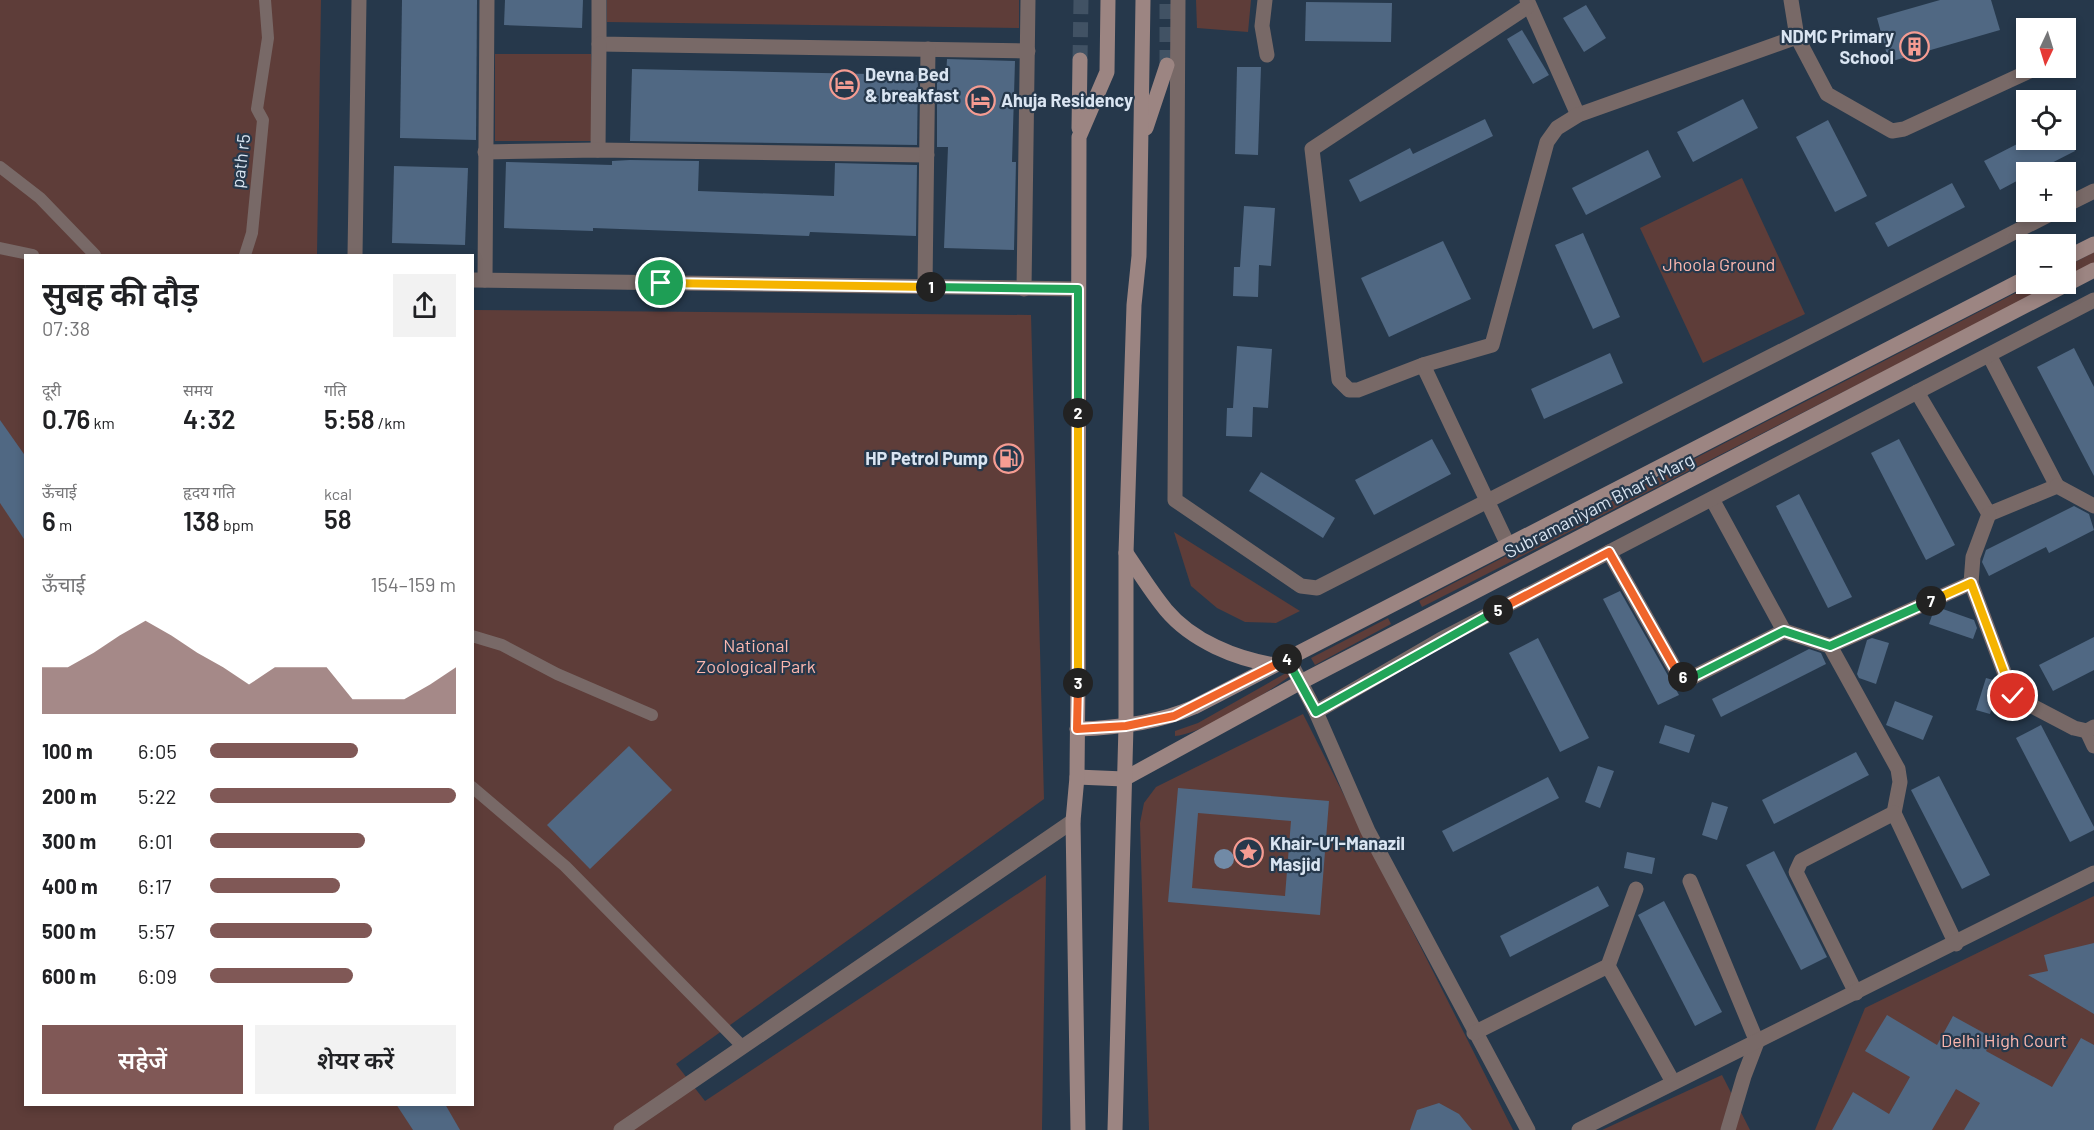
<!DOCTYPE html>
<html lang="hi">
<head>
<meta charset="utf-8">
<style>
	:root { --surface:#fff; --page:#f2f2f2; --text:#202124; --muted:#757577; --accent:#805856 }
	body { margin:0; font-family:Barlow,"Noto Sans Devanagari",sans-serif; background:var(--page); color:var(--text); height:100vh; display:flex; flex-direction:column; font-size:22px; white-space:nowrap }
	* { box-sizing:border-box; margin:0 }
	p { font-size:20px; color:var(--muted) }
	.icon { flex:none; width:33px; height:33px; fill:none; stroke:currentColor; stroke-width:2; stroke-linecap:round; stroke-linejoin:round }
	.map { position:relative; flex:1; overflow:hidden }
	.details { position:absolute; left:24px; top:254px; width:450px; height:852px; display:flex; flex-direction:column; background:var(--surface); border-radius:0px; box-shadow:0 3px 9px #0003 }
	.details>* { flex:none }
	.needle { width:39px; rotate:184deg }
	.tools { position:absolute; left:2016px; top:18px; display:grid; gap:12px }
	.tools a { display:grid; place-items:center; width:60px; height:60px; border-radius:0px; background:var(--surface); box-shadow:0 3px 9px #0003; font-size:30px }
	.pin { position:absolute; display:grid; place-items:center; width:51px; height:51px; color:#fff; margin:-26px; border:3px solid #fff; border-radius:50%; box-shadow:0 2px 6px #0007 }
	.km { position:absolute; width:30px; height:30px; margin:-15px; border-radius:50%; background:#222; color:#fff; font-size:16px; line-height:30px; text-align:center }
	.round { display:grid; place-items:center; flex:none; width:63px; height:63px; border-radius:0px; background:var(--page) }
	.headline { display:flex; align-items:center; justify-content:space-between; height:102px; padding:0 18px }
	h1 { font-size:33px; font-weight:600; line-height:45px }
	.metrics { display:grid; grid-template-columns:repeat(3,1fr); gap:9px; height:102px; padding:6px 18px }
	.metrics div { display:grid; align-content:center }
	.metrics b { font-size:26px; font-weight:600 }
	.metrics small { font-size:16px; font-weight:400 }
	.metrics p { font-size:16px }
	.chart { height:168px; padding:12px 18px }
	.chart p { display:flex; justify-content:space-between }
	.chart svg { width:100%; height:108px; margin-top:6px; fill:var(--accent); opacity:.7 }
	.primary-button { display:flex; gap:12px; margin-top:auto; padding:12px 18px }
	.primary-button a { flex:1; height:69px; border-radius:0px; background:var(--accent); color:#fff; font-size:24px; font-weight:600; line-height:69px; text-align:center }
	.primary-button a+a { background:var(--page); color:var(--text) }
	ul { padding:0 18px; list-style:none; font-size:20px }
	li { display:grid; grid-template-columns:96px 72px 1fr; align-items:center; height:45px }
	li i { height:15px; border-radius:8px; background:var(--accent) }
	.map>svg:first-child { display:block }
	.green { fill:#5e3d39 }
	.water { fill:#718aa6 }
	.building { fill:#506883; fill-rule:evenodd }
	.lines { fill:none; stroke-linecap:round; stroke-linejoin:round }
	.secondary-tunnel { stroke:#415264; stroke-width:15; stroke-dasharray:15 8; stroke-linecap:butt }
	.pedestrian { stroke:#786967; stroke-width:12 }
	.minor { stroke:#786967; stroke-width:15 }
	.secondary { stroke:#9c8582; stroke-width:15 }
	.split-1-casing { stroke:#fff; stroke-width:12 }
	.split-2-casing { stroke:#fff; stroke-width:12 }
	.split-3-casing { stroke:#fff; stroke-width:12 }
	.split-4-casing { stroke:#fff; stroke-width:12 }
	.split-5-casing { stroke:#fff; stroke-width:12 }
	.split-6-casing { stroke:#fff; stroke-width:12 }
	.split-7-casing { stroke:#fff; stroke-width:12 }
	.split-8-casing { stroke:#fff; stroke-width:12 }
	.split-1 { stroke:#f5b400; stroke-width:8 }
	.split-2 { stroke:#22a559; stroke-width:8 }
	.split-3 { stroke:#f5b400; stroke-width:8 }
	.split-4 { stroke:#f0652b; stroke-width:8 }
	.split-5 { stroke:#22a559; stroke-width:8 }
	.split-6 { stroke:#f0652b; stroke-width:8 }
	.split-7 { stroke:#22a559; stroke-width:8 }
	.split-8 { stroke:#f5b400; stroke-width:8 }
	.labels { text-anchor:middle; dominant-baseline:central; stroke-width:4.5; stroke-linejoin:round; paint-order:stroke }
	.poi-label { font-size:18px; font-weight:bold; fill:#dae5f2; stroke:#26384b; text-anchor:start }
	.street-label { font-size:18px; fill:#dae5f2; stroke:#26384b }
	.park-label { font-size:18px; fill:#fcb7ae; stroke:#26384b }
</style>
</head>
<body>
<div class="map">
<svg width="2094" height="1130" viewBox="0 0 2094 1130">
	<rect width="100%" height="100%" fill="#26384b"/>
	<g class="green">
		<path d="M0 0H321L317 255H26V1104H472L473 310 1031 315 1044 799 676 1064 705 1101 1046 875 1042 1130H0Z"/>
		<path d="M607 0H1019V28L607 22Z"/>
		<path d="M1196 0H1251L1248 32 1197 28Z"/>
		<path d="M495 54H591L592 141H495Z"/>
		<path d="M1742 178 1805 314 1703 363 1640 228Z"/>
		<path d="M2094 252V263L2066 278V267Z"/>
		<path d="M2033 284H2055L1422 607 1419 601Z"/>
		<path d="M1174 532 1300 611 1276 623 1245 622 1217 608 1191 586Z"/>
		<path d="M1388 618 1391 624 1315 665 1311 658Z"/>
		<path d="M1286 673 1290 676C1267 693 1202 734 1175 736V731L1198 723Z"/>
		<path d="M1303 714 1513 1130H1149L1140 823 1144 803 1156 787Z"/>
		<path d="M2094 896V1130H1815L1865 1008Z"/>
		<path d="M1722 1075 1750 1130H1602Z"/>
	</g>
	<circle class="water" cx="1224" cy="859" r="10"/>
	<g class="building">
		<path d="M402 0H477L476 140 400 138Z"/>
		<path d="M505 0H583L582 28 504 25Z"/>
		<path d="M1940 0H1991L2000 30 1889 62 1877 18Z"/>
		<path d="M1306 2 1392 3 1391 42 1305 41Z"/>
		<path d="M1586 5 1606 38 1584 52 1563 18Z"/>
		<path d="M1522 30 1549 75 1533 84 1507 39Z"/>
		<path d="M947 59 1015 61 1012 162H1016L1014 250 944 248 948 147H937V75L946 76Z"/>
		<path d="M1237 67H1261L1258 155 1235 154Z"/>
		<path d="M632 69 918 75 917 145 630 141Z"/>
		<path d="M1743 99 1758 128 1693 162 1677 132Z"/>
		<path d="M1485 119 1493 136 1360 202 1349 180 1410 148 1413 154Z"/>
		<path d="M1828 120 1867 196 1835 212 1796 137Z"/>
		<path d="M2025 140H2069L2075 151 2034 172H2026V176L2000 190 1984 161Z"/>
		<path d="M1648 150 1661 177 1586 215 1572 188Z"/>
		<path d="M630 160 699 161 698 191 834 196 835 163 917 165 916 236 810 232 809 236 593 228V231L504 228 506 162 612 165V161Z"/>
		<path d="M394 166 468 168 465 245 392 243Z"/>
		<path d="M1952 183 1965 207 1888 247 1875 223Z"/>
		<path d="M1244 206 1275 208 1271 266 1259 265 1258 297 1233 296 1234 267H1240Z"/>
		<path d="M1583 233 1620 317 1593 329 1555 245Z"/>
		<path d="M1443 241 1471 299 1389 337 1361 278Z"/>
		<path d="M1237 346 1272 349 1268 408 1253 407 1252 437 1226 436 1227 408H1233Z"/>
		<path d="M2074 348 2094 387V476L2037 367Z"/>
		<path d="M1610 353 1623 383 1544 419 1531 389Z"/>
		<path d="M0 420 26 457V542L0 503Z"/>
		<path d="M1432 439 1451 474 1374 515 1355 480Z"/>
		<path d="M1899 439 1955 545 1926 560 1871 453Z"/>
		<path d="M1261 472 1335 518 1323 538 1249 491Z"/>
		<path d="M1799 494 1852 597 1828 608 1776 506Z"/>
		<path d="M2074 506 2089 514 2094 530 2049 553 2046 547 1989 576 1982 562 1986 550Z"/>
		<path d="M1620 591 1679 695 1658 705 1603 599Z"/>
		<path d="M1940 608 1974 620 1977 628 1973 639 1929 624 1934 610Z"/>
		<path d="M2094 637V670L2053 691 2039 665Z"/>
		<path d="M1538 638 1589 738 1560 752 1509 653Z"/>
		<path d="M1872 638 1889 643 1876 684 1859 678 1857 674 1867 640Z"/>
		<path d="M1809 649 1821 653 1826 664 1721 717 1712 699Z"/>
		<path d="M1986 678 1997 681 1999 686 1990 714 1976 710Z"/>
		<path d="M1895 701 1933 716 1923 740 1886 725Z"/>
		<path d="M1665 725 1695 735 1689 753 1659 743Z"/>
		<path d="M2041 725 2094 827V830L2070 842 2016 738Z"/>
		<path d="M629 746 672 790 590 869 547 825Z"/>
		<path d="M1856 752 1869 775 1774 824 1762 800Z"/>
		<path d="M1598 766 1614 771 1600 808 1585 802Z"/>
		<path d="M1939 776 1990 875 1962 889 1911 790Z"/>
		<path d="M1548 777 1559 798 1453 852 1442 831Z"/>
		<path d="M1178 788 1329 801 1320 915 1168 902ZM1198 813 1291 821 1285 896 1192 888Z"/>
		<path d="M1712 802 1728 807 1717 840 1702 835Z"/>
		<path d="M1774 851 1827 957 1801 970 1746 865Z"/>
		<path d="M1627 852 1655 858 1652 874 1624 868Z"/>
		<path d="M1598 886 1609 906 1510 957 1500 936Z"/>
		<path d="M1664 901 1722 1012 1695 1026 1638 915Z"/>
		<path d="M2094 943V1014L2028 975 2048 971 2044 955Z"/>
		<path d="M1887 1015 1937 1045 1953 1016 1993 1038 1986 1051 2052 1087 2081 1038 2094 1045V1130H1964L1980 1103 1956 1089 1932 1130H1832L1853 1092 1889 1114 1910 1077 1865 1051Z"/>
		<path d="M1439 1103 1459 1114 1472 1130H1410L1417 1110Z"/>
		<path d="M396 1104H445L460 1130H413Z"/>
	</g>
	<g class="lines">
		<g class="secondary-tunnel">
			<path d="M1080 60 1081 0"/>
			<path d="M1167 65V0"/>
		</g>
		<g class="pedestrian">
			<path d="M0 167 40 198 95 255"/>
			<path d="M0 248 33 255"/>
			<path d="M245 255 252 233 263 120 257 109 268 38 265 0"/>
			<path d="M472 636 502 645 557 674 652 715"/>
			<path d="M472 787 565 866 743 1047"/>
		</g>
		<g class="minor">
			<path d="M599 0V44L1028 51"/>
			<path d="M1178 0 1175 500 1301 586 1317 588 2054 212"/>
			<path d="M1265 0 1262 26 1267 55"/>
			<path d="M1527 0 1578 115"/>
			<path d="M1791 0 1797 37"/>
			<path d="M1527 7 1312 149 1339 380 1349 390H1358L1423 365 1492 345 1547 142 1557 128 1578 115 1797 37 1827 94 1892 131 1904 129 2034 69"/>
			<path d="M598 150 599 44"/>
			<path d="M485 152 598 150 927 155"/>
			<path d="M2066 205 2094 191"/>
			<path d="M355 255 359 0"/>
			<path d="M472 280 1078 289"/>
			<path d="M485 280 487 0"/>
			<path d="M925 286 928 49"/>
			<path d="M1024 289 1028 0"/>
			<path d="M1423 365 1508 545"/>
			<path d="M1917 392 1989 514 2057 486 1989 355"/>
			<path d="M2057 486 2094 506"/>
			<path d="M1989 514 1973 557 1971 583 2013 696 2074 728 2087 731"/>
			<path d="M1609 552 1677 672 1684 677 1691 678 1784 631 1712 499"/>
			<path d="M1784 631 1830 646 1898 769 1900 782 1894 813"/>
			<path d="M1830 646 1971 583"/>
			<path d="M1288 658 1316 712 1368 831 1528 1130"/>
			<path d="M1316 712 1440 640 2094 300"/>
			<path d="M2094 727 2087 731 2094 746"/>
			<path d="M1690 881 1757 1042 1744 1076 1728 1130"/>
			<path d="M1608 966 1636 889"/>
			<path d="M1856 993 1796 872 1801 861 1894 813 1956 944"/>
			<path d="M1474 1033 1608 966 1673 1082"/>
			<path d="M621 1130 1073 821"/>
			<path d="M1579 1130 2094 873"/>
		</g>
		<g class="secondary">
			<path d="M1079 128 1080 60"/>
			<path d="M1146 128 1167 65"/>
			<path d="M2066 258 2094 244"/>
			<path d="M1126 553C1139 572 1151 592 1166 610 1192 641 1236 659 1275 665"/>
			<path d="M1077 729C1117 728 1158 723 1194 707L2026 278"/>
			<path d="M1077 777 1124 779"/>
			<path d="M1124 779 1301 682 2094 270"/>
			<path d="M1078 1130 1073 821 1077 777 1078 672 1079 137 1107 72 1108 0"/>
			<path d="M1115 1130 1126 726V553L1134 305 1139 256 1143 0"/>
		</g>
	</g>
	<g class="lines">
		<defs>
			<path id="split-1" d="M661 283 931 287"/>
			<path id="split-2" d="M931 287 1078 289V413"/>
			<path id="split-3" d="M1078 413V683"/>
			<path id="split-4" d="M1078 683 1077 729 1126 726 1174 716 1287 659"/>
			<path id="split-5" d="M1287 659 1316 712 1498 610"/>
			<path id="split-6" d="M1498 610 1609 552 1677 672 1683 677"/>
			<path id="split-7" d="M1683 677 1691 678 1784 631 1830 646 1931 601"/>
			<path id="split-8" d="M1931 601 1971 583 2013 696"/>
		</defs>
		<use href="#split-1" class="split-1-casing"/>
		<use href="#split-2" class="split-2-casing"/>
		<use href="#split-3" class="split-3-casing"/>
		<use href="#split-4" class="split-4-casing"/>
		<use href="#split-5" class="split-5-casing"/>
		<use href="#split-6" class="split-6-casing"/>
		<use href="#split-7" class="split-7-casing"/>
		<use href="#split-8" class="split-8-casing"/>
		<use href="#split-1" class="split-1"/>
		<use href="#split-2" class="split-2"/>
		<use href="#split-3" class="split-3"/>
		<use href="#split-4" class="split-4"/>
		<use href="#split-5" class="split-5"/>
		<use href="#split-6" class="split-6"/>
		<use href="#split-7" class="split-7"/>
		<use href="#split-8" class="split-8"/>
	</g>
	<defs>
		<symbol id="building-ring" viewBox="-11 -11 22 22"><circle r="9.5" fill="#26384b" stroke="#f59c92" stroke-width="1.5"/><path d="M-4-6H4V6H1V3H-1V6H-4ZM-2.5-4.3h1.7v1.8h-1.7ZM.8-4.3h1.7v1.8H.8ZM-2.5-1h1.7V.8h-1.7ZM.8-1h1.7V.8H.8Z" fill="#f59c92"/></symbol>
		<symbol id="hotel-ring" viewBox="-11 -11 22 22"><circle r="9.5" fill="#26384b" stroke="#f59c92" stroke-width="1.5"/><path d="M-6-4.5h1.5V1H6V5H4.5V3h-9V5H-6ZM-4 0a1.8 1.8 0 1 1 3.6 0ZM.5 0V-2.5h3Q6-2.5 6 0Z" fill="#f59c92"/></symbol>
		<symbol id="fuel-ring" viewBox="-11 -11 22 22"><circle r="9.5" fill="#26384b" stroke="#f59c92" stroke-width="1.5"/><path d="M-5.5-6h7V0h2V4h1.3V-2.5L3-4.5l.8-.8L6-3V5H2.5V1h-1V6h-7ZM-4.2-4.7v3.2H.2V-4.7Z" fill="#f59c92"/></symbol>
		<symbol id="sight-ring" viewBox="-11 -11 22 22"><circle r="9.5" fill="#26384b" stroke="#f59c92" stroke-width="1.5"/><path d="M0-6L1.8-2.2L6-1.7L2.9 1.2L3.7 5.4L0 3.3L-3.7 5.4L-2.9 1.2L-6-1.7L-1.8-2.2Z" fill="#f59c92"/></symbol>
	</defs>
	<g fill-rule="evenodd">
		<use href="#building-ring" x="1898" y="30" width="33" height="33"/>
		<use href="#hotel-ring" x="828" y="68" width="33" height="33"/>
		<use href="#hotel-ring" x="964" y="84" width="33" height="33"/>
		<use href="#fuel-ring" x="992" y="442" width="33" height="33"/>
		<use href="#sight-ring" x="1232" y="836" width="33" height="33"/>
	</g>
	<g class="labels">
		<g class="poi-label">
			<text x="1894" y="36" text-anchor="end">NDMC Primary<tspan x="1894" dy="21">School</tspan></text>
			<text x="865" y="74">Devna Bed<tspan x="865" dy="21">&amp; breakfast</tspan></text>
			<text x="1001" y="100">Ahuja Residency</text>
			<text x="988" y="458" text-anchor="end">HP Petrol Pump</text>
			<text x="1270" y="843">Khair-U’l-Manazil<tspan x="1270" dy="21">Masjid</tspan></text>
		</g>
		<g class="street-label">
			<text transform="translate(240 161) rotate(-83)">path r5</text>
			<text transform="translate(1599 505) rotate(-27)">Subramaniyam Bharti Marg</text>
		</g>
		<g class="park-label">
			<text x="1719" y="264">Jhoola Ground</text>
			<text x="756" y="645">National<tspan x="756" dy="21">Zoological Park</tspan></text>
			<text x="2004" y="1040">Delhi High Court</text>
		</g>
	</g>
</svg>
<div class="tools">
<a><svg class="needle" viewBox="-14 -14 28 28"><path d="M0-13l5 13h-10z" fill="#e53935"/><path d="M0 13l5-13h-10z" fill="#757577"/></svg></a>
<a><svg class="icon" aria-label="locate" viewBox="0 0 24 24"><circle cx="12" cy="12" r="6"/><path d="M12 2v4M12 18v4M2 12h4M18 12h4"/></svg></a>
<a>+</a>
<a>−</a>
</div>
<div class="pin" style="left:661px;top:283px;background:#1e9e55"><svg class="icon" aria-label="arrive" viewBox="0 0 24 24"><path d="M6 21V4h12l-3 4 3 4H6"/></svg></div>
<div class="pin" style="left:2013px;top:696px;background:#d93025"><svg class="icon" aria-label="check" viewBox="0 0 24 24"><path d="M5 12l5 5 9-10"/></svg></div>
<b class="km" style="left:931px;top:287px">1</b>
<b class="km" style="left:1078px;top:413px">2</b>
<b class="km" style="left:1078px;top:683px">3</b>
<b class="km" style="left:1287px;top:659px">4</b>
<b class="km" style="left:1498px;top:610px">5</b>
<b class="km" style="left:1683px;top:677px">6</b>
<b class="km" style="left:1931px;top:601px">7</b>
<section class="details">
<div class="headline"><div><h1>सुबह की दौड़</h1><p>07:38</p></div><a class="round"><svg class="icon" aria-label="share" viewBox="0 0 24 24"><path d="M12 15V3M7 8l5-5 5 5M5 13v7h14v-7"/></svg></a></div>
<div class="metrics">
<div><p>दूरी</p><b>0.76<small> km</small></b></div>
<div><p>समय</p><b>4:32</b></div>
<div><p>गति</p><b>5:58<small> /km</small></b></div>
</div>
<div class="metrics">
<div><p>ऊँचाई</p><b>6<small> m</small></b></div>
<div><p>हृदय गति</p><b>138<small> bpm</small></b></div>
<div><p>kcal</p><b>58</b></div>
</div>
<div class="chart"><p><span>ऊँचाई</span>154–159 m</p>
<svg viewBox="0 0 160 44" preserveAspectRatio="none"><path d="M0 44V25L10 25L20 19L30 12L40 6L50 12L60 19L70 25L80 32L90 25L100 25L110 25L120 38L130 38L140 38L150 32L160 25V44z"/></svg>
</div>
<ul>
<li><b>100 m</b>6:05<i style="width:60%"></i></li>
<li><b>200 m</b>5:22<i style="width:100%"></i></li>
<li><b>300 m</b>6:01<i style="width:63%"></i></li>
<li><b>400 m</b>6:17<i style="width:53%"></i></li>
<li><b>500 m</b>5:57<i style="width:66%"></i></li>
<li><b>600 m</b>6:09<i style="width:58%"></i></li>
</ul>
<div class="primary-button"><a>सहेजें</a><a>शेयर करें</a></div>
</section>
</div>
</body>
</html>
